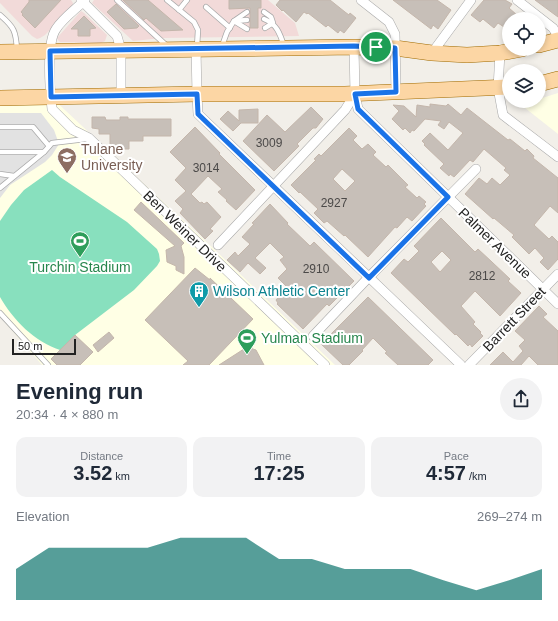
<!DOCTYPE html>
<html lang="en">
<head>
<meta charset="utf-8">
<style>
	:root { --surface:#fff; --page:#f2f2f3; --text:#1f2937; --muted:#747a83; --accent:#0f766e }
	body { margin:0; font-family:Arial,sans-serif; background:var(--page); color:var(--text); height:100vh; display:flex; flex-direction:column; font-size:15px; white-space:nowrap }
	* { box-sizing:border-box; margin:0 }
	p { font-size:13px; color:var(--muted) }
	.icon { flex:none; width:22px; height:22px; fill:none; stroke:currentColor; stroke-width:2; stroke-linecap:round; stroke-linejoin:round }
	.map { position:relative; height:365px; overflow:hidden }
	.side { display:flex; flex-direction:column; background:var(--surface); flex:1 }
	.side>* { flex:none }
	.buttons { position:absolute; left:502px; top:12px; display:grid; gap:8px }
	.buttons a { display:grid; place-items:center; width:44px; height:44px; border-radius:50%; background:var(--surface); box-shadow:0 2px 6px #0003; font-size:20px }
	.scale { position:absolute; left:12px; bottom:10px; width:64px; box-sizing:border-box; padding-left:4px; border:2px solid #222; border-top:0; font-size:11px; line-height:14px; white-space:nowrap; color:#222; -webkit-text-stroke:3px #fff; paint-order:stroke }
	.pin { position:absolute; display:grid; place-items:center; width:34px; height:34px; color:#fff; margin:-17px; border:2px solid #fff; border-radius:50%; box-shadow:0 1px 4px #0007 }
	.round { display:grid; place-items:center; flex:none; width:42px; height:42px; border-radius:21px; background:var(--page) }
	.summary { display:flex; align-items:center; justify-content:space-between; height:68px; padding:0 16px }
	h1 { font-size:22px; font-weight:800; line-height:30px }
	.stats { display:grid; grid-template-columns:repeat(3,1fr); gap:6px; height:68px; padding:4px 16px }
	.stats div { display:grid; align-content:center; border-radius:10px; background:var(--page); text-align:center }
	.stats b { font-size:20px; font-weight:800 }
	.stats small { font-size:11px; font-weight:400 }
	.stats p { font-size:11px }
	.chart { height:112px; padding:8px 16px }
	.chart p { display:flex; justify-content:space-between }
	.chart svg { width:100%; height:72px; margin-top:4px; fill:var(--accent); opacity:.7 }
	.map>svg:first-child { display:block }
	.commercial { fill:#f2dad9 }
	.education { fill:#ffffe5 }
	.pitch { fill:#88e0be }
	.parking { fill:#e2e2e2 }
	.building { fill:#c7bfb8; stroke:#c4b6ab; fill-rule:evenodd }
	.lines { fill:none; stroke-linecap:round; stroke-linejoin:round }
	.lane-casing { stroke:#a9a9a9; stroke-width:6 }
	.street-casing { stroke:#a9a9a9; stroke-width:10 }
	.primary-casing { stroke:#a06b00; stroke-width:16 }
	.lane { stroke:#fff; stroke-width:4.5 }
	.street { stroke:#fff; stroke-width:9 }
	.primary { stroke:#fcd6a4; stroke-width:15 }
	.route-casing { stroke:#fff; stroke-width:8 }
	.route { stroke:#1a73e8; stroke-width:5 }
	.labels { text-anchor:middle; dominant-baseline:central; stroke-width:4; stroke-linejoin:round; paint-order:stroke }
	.number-label { font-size:12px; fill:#4b4948 }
	.education-label { font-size:14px; fill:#785e54; stroke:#fff; text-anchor:start }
	.street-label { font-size:14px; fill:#222; stroke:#fff }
	.leisure-label { font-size:14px; fill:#27864d; stroke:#fff }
	.culture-label { font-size:14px; fill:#0d838f; stroke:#fff; text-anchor:start }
</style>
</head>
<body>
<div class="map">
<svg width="558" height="365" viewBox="0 0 558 365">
	<rect width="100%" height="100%" fill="#f2efe9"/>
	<g class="commercial">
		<path d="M0 0H71L73 3 72 7 45 35 40 38 37 39 32 36 0 3Z"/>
		<path d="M94 0H268L295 23 299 36 163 38 133 41 92 3Z"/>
		<path d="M81 11 84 13 107 35 105 41 101 43 60 42 58 40 57 38Z"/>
	</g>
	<g class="education">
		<path d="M558 93V134L520 104 531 101H539V99Z"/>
		<path d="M51 97 215 250 335 365H42L0 317V98Z"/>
	</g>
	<path class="pitch" d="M52 170 60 177 127 222 157 249 159 254 160 261 157 266 134 290 75 335 60 350C35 342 13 320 0 297V221L11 205 24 190Z"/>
	<path class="parking" d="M0 113H41L54 130 59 144 52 155 45 162 10 185 0 198Z"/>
	<g class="building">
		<path d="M29 0H61L35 28 22 15 23 14 21 12 29 2Z"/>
		<path d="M123 0H148L183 30 161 31 146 18 144 20Z"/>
		<path d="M229 0H261V8H258V28H250V8L229 9Z"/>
		<path d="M280 0H330L345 12 349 15 350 13 356 18 344 33 340 30 338 33 328 25 326 27 308 13 307 14 304 12 296 22 283 10 282 11 276 5Z"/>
		<path d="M393 0H437L451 10 438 29 433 25 431 29Z"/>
		<path d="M484 0H505L512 4 509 8 517 15 514 19H509V28L505 25 504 27 498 23 494 28 483 19 480 22 471 15Z"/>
		<path d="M535 0H558V17Z"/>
		<path d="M116 4 139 26 137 28 124 29 107 12Z"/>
		<path d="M84 16 96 28 90 29V36H78V29H71Z"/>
		<path d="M430 104 446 106 448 104 461 115 467 108 508 140 510 139 525 151 527 149 534 156 533 158 558 178V213L550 206 534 225 549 239 552 236 558 242V259L548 270 540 262 544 258 535 248 529 254 512 237 514 235 494 218 493 219 465 194 479 178 487 184 492 178 500 185 510 175 504 170 506 168 484 149 473 162 470 160 454 177 450 174 449 176 440 168 444 164 424 145 425 144 422 141 430 133 448 150 463 133 449 122 444 129 438 125 441 121 425 119 414 131 412 130 410 133 405 128 403 130 392 119 399 111 393 105 404 106 416 117 417 105 430 107Z"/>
		<path d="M311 107 323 119 316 128H313L297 144 299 146 274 171 243 141 267 115 285 132Z"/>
		<path d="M258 109V123H241L233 131 220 119 228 111 239 121V110Z"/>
		<path d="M92 117H105L106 120H120V117H128V119H171V136H143V141H129V149H114L110 146V134H99V129L92 128Z"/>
		<path d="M195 127 220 153 219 154 255 190 236 210 226 201 227 200 218 192 222 189 208 176 191 194 200 203 202 202 204 204 207 202 221 217 210 229 213 231 205 239 180 213 183 209 175 201 186 191 175 180 186 168 170 152Z"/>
		<path d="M349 128 357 136 353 140 362 149 368 144 376 152 373 155 386 167 388 165 408 185 405 187 417 198 419 196 426 202 424 204 426 206 412 221 407 217 397 228 395 227 368 257 345 235 344 236 327 221 324 223 314 213 318 209 300 192 299 193 291 185 316 160 314 159 319 154 321 156ZM342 169 355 181 345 191 333 179Z"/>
		<path d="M141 202 184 243 181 246 184 257V274L176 270V266L167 262 166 250 175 246 134 210Z"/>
		<path d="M270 204 288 223 287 224 310 246 314 242 354 281 329 306 327 304 303 329 277 304 278 303 276 300 287 287 278 278 287 269 280 260 284 257 270 243 255 258 266 268 260 274 248 263 240 272 227 260 235 252 238 256 250 244 242 237 254 224 252 223 255 220Z"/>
		<path d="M441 218 475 252 478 249 492 262 510 279 508 281 521 293 500 316 475 291 461 306 475 322 473 324 481 332 480 333 483 336 472 347 470 344 468 346 456 334 455 335 391 273 404 259 408 262 419 251 414 246ZM442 251 451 260 440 272 431 262Z"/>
		<path d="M195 268 210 280V278L253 319 209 365H183L188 361 145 320Z"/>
		<path d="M368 297 433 360 428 365H398L385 353 387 352 373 338 362 350 363 351 349 365H343L321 344Z"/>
		<path d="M539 306 547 314 543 317 558 331V365H538L529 356 521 365H490L503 352 513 362 523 351 519 346 525 340 515 331Z"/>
		<path d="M109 332 114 338 98 352 93 345Z"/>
		<path d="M75 335 93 352 80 365H57L51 359Z"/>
		<path d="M247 347 256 350 264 365H219Z"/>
	</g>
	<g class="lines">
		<defs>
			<g id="lane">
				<path d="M117 0 167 46"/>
				<path d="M167 0 194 22 198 30 197 47"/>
				<path d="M206 7 230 28"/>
				<path d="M179 10 187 0"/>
				<path d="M247 12 234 21 247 29"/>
				<path d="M264 12 271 17 273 23 265 28"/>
				<path d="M0 15C14 27 16 31 17 50"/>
				<path d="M264 19C277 24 280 34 284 46"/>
				<path d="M222 46 227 32 234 21 247 20"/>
				<path d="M0 127H33L49 146"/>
				<path d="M0 152H44L52 143 86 139"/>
				<path d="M0 174 14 176"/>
				<path d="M0 188 44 152"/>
				<path d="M0 313 48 365"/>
			</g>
			<g id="street">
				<path d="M81 0 117 36 121 50V96"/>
				<path d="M85 0C76 9 63 18 56 29 46 43 50 91 52 109L73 130 89 138 325 365"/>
				<path d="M361 0 389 22 395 34 396 92"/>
				<path d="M517 0 553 28 558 36"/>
				<path d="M354 47 355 94 358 109 558 304"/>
				<path d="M196 49 197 94 198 114 461 365"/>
				<path d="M432 53 471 0"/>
				<path d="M500 53 498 88 503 115 558 157"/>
				<path d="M218 245 345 110 355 94"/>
				<path d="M313 336 369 277 476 169"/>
				<path d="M469 365 558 274"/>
			</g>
			<g id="primary">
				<path d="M539 45 558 40"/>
				<path d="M0 52 354 47 395 48 432 53 467 55 500 53 522 49"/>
				<path d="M539 84 558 79"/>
				<path d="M0 98 197 94H345L509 87"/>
			</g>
		</defs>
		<use href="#lane" class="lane-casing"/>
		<use href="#street" class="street-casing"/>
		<use href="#primary" class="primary-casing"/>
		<use href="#lane" class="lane"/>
		<use href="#street" class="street"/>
		<use href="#primary" class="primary"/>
	</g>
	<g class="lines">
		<defs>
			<path id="route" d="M354 46 395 48 396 92 355 94 358 109 448 197 369 278 198 114 197 94 51 97 50 51Z"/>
		</defs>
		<use href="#route" class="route-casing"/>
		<use href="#route" class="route"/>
	</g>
	<defs>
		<symbol id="university-pin" viewBox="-11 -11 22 30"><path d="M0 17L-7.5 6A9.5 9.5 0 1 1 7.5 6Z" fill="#8d6e63" stroke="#fff"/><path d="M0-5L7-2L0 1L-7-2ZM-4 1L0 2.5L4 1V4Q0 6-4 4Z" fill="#fff"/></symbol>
		<symbol id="stadium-pin" viewBox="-11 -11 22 30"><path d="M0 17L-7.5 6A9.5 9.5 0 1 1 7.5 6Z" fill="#2e9e5b" stroke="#fff"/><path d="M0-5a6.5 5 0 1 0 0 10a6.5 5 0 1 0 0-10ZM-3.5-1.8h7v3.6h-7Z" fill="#fff"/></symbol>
		<symbol id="building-pin" viewBox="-11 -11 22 30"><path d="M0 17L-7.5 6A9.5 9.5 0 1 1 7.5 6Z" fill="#0f9aa8" stroke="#fff"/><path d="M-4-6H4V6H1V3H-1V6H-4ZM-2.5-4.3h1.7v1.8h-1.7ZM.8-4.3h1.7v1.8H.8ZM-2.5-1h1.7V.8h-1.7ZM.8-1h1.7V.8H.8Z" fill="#fff"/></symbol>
	</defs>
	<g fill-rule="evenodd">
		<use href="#university-pin" x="56" y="146" width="22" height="30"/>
		<use href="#stadium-pin" x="69" y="230" width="22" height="30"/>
		<use href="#building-pin" x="188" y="280" width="22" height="30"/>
		<use href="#stadium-pin" x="236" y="327" width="22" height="30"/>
	</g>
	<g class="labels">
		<g class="number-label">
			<text x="269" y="143">3009</text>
			<text x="206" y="168">3014</text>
			<text x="334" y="203">2927</text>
			<text x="316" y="269">2910</text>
			<text x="482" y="276">2812</text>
		</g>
		<g class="education-label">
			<text x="81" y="149">Tulane<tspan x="81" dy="16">University</tspan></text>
		</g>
		<g class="street-label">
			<text transform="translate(185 231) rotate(44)">Ben Weiner Drive</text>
			<text transform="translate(495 243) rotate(44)">Palmer Avenue</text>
			<text transform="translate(514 319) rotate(-46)">Barrett Street</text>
		</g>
		<g class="leisure-label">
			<text x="80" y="267">Turchin Stadium</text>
			<text x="261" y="338" text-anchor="start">Yulman Stadium</text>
		</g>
		<g class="culture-label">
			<text x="213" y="291">Wilson Athletic Center</text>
		</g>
	</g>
</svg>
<div class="buttons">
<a><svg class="icon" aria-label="locate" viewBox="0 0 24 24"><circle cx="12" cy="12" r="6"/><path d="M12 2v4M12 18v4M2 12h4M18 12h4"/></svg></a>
<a><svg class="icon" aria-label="layers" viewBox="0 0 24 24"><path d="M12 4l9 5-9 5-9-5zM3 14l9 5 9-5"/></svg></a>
</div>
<div class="scale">50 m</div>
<div class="pin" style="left:376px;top:47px;background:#1e9e55"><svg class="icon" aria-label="arrive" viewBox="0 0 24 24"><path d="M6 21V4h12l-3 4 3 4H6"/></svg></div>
</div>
<section class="side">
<div class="summary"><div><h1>Evening run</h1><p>20:34 · 4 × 880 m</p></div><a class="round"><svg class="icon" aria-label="share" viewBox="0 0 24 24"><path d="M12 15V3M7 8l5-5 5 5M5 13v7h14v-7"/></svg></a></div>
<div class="stats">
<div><p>Distance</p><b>3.52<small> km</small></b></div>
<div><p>Time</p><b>17:25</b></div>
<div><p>Pace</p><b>4:57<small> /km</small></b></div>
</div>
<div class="chart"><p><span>Elevation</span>269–274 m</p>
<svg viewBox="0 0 160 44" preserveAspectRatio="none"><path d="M0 44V25L10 12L20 12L30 12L40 12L50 6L60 6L70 6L80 19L90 19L100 25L110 25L120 25L130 32L140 38L150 32L160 25V44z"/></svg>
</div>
</section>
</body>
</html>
